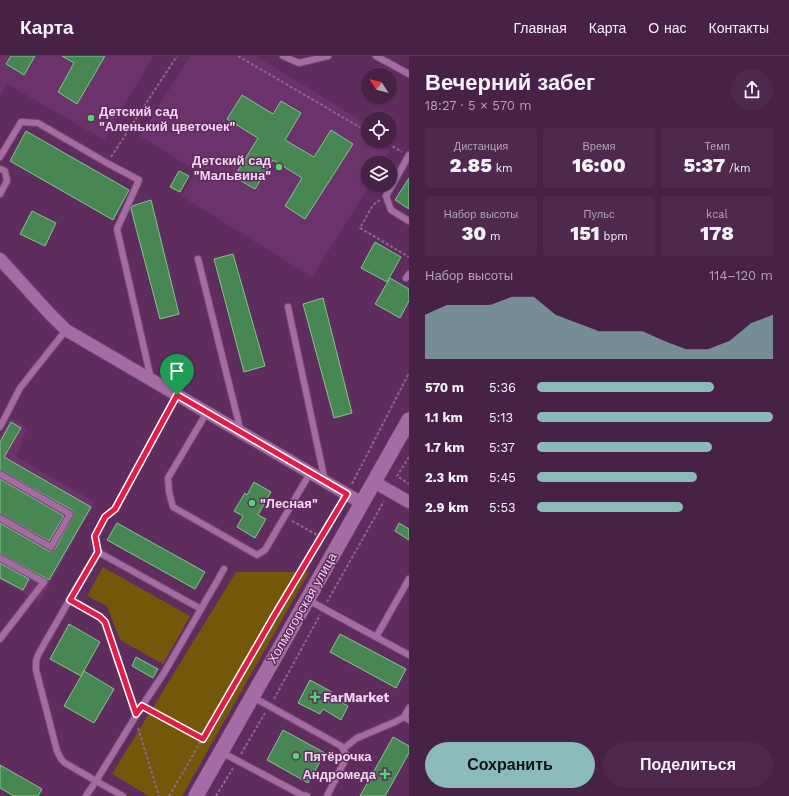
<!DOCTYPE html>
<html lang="ru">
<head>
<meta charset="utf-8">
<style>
	:root { --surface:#472146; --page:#4e294d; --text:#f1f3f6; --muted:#b0a3b3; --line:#5f3e5f; --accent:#8bbbb9 }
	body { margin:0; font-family:"Work Sans",sans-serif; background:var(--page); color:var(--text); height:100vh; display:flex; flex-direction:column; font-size:15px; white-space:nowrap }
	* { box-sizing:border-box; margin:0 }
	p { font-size:13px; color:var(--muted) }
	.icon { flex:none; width:22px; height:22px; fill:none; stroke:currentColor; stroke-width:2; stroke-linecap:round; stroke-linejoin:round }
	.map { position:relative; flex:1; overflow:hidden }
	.side { display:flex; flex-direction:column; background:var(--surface); width:380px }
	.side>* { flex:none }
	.needle { width:26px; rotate:306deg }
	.tools { position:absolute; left:361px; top:12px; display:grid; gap:8px }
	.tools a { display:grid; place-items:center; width:36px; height:36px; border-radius:50%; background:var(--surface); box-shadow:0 1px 3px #0004,0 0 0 1px var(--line); font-size:20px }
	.pin { position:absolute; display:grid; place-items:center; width:34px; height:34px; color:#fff; margin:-41px -17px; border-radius:50% 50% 50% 0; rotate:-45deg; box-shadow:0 0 4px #0007 }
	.pin .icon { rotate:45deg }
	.round { display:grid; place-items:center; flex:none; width:42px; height:42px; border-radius:21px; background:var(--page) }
	.headline { display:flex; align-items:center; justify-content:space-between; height:68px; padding:0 16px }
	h1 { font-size:22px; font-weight:800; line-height:30px }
	.figures { display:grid; grid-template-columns:repeat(3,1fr); gap:6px; height:68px; padding:4px 16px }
	.figures div { display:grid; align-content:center; border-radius:4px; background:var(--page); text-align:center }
	.figures b { font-size:20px; font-weight:800 }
	.figures small { font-size:11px; font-weight:400 }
	.figures p { font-size:11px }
	.chart { height:112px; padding:8px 16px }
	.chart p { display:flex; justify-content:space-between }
	.chart svg { width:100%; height:72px; margin-top:4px; fill:var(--accent); opacity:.7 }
	.primary-button { display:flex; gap:8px; margin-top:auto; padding:8px 16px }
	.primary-button a { flex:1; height:46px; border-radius:24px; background:var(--accent); color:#111; font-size:16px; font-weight:800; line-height:46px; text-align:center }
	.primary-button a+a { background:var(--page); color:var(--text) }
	ul { padding:0 16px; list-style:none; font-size:13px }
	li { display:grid; grid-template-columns:64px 48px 1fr; align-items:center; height:30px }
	li i { height:10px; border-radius:5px; background:var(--accent) }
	header { display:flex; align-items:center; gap:24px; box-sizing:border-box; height:56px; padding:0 20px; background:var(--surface); border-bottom:1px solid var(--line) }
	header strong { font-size:19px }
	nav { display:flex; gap:22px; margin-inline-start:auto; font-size:14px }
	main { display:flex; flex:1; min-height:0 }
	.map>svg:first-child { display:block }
	.built { fill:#6c326b }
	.green { fill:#725808 }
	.building { fill:#488753; stroke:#84c58d }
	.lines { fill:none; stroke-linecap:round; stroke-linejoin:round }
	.service-casing { stroke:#774b77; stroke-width:8 }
	.minor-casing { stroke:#774b77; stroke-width:14 }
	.tertiary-casing { stroke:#774b77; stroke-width:16 }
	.path { stroke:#916590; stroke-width:2; stroke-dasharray:3 2; stroke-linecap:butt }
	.service { stroke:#a46ca2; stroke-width:6 }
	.minor { stroke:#a46ca2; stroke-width:12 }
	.tertiary { stroke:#a46ca2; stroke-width:15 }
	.route-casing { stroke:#fff; stroke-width:8 }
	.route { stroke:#e11d48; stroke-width:5 }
	.poi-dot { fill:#56d671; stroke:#5f2c5e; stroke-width:1.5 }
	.labels { text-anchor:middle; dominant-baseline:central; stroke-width:3; stroke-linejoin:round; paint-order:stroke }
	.poi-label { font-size:13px; font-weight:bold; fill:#f3d5f2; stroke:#5f2c5e; text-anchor:start }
	.street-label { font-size:13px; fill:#f3d5f2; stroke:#5f2c5e }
</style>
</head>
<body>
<header>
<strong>Карта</strong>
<nav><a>Главная</a><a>Карта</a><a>О нас</a><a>Контакты</a></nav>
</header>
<main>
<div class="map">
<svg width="409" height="740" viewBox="0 0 409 740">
	<rect width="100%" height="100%" fill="#5f2c5e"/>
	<g class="built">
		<path d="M0 0H153L104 84 7 28 0 40Z"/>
		<path d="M190 0H256L368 69V85H379L378 87 390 95 383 107H368V129H370L312 221 181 140 196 115 140 80Z"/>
		<path d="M11 361 27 372 16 401 95 446 40 546 0 525V380Z"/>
	</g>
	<g class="green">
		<path d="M103 511 190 560 163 608 120 584 107 550 87 540Z"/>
		<path d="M236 516H309L182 740H149L112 718Z"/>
	</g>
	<g class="building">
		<path d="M11 0H35L24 19 6 8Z"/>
		<path d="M62 0H105L77 48 58 36 74 7Z"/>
		<path d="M242 39 273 58 281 45 301 57 285 84 314 101 331 74 353 88 305 163 285 150 302 122 273 104 255 133 234 121 258 82 227 63Z"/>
		<path d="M26 75 129 134 113 164 10 105Z"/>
		<path d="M179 115 189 120 180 136 170 131Z"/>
		<path d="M409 122V153L395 144Z"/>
		<path d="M151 144 179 258 160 263 131 153 132 150Z"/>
		<path d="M32 155 56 167 45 190 20 178Z"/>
		<path d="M375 186 401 201 387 226 361 212Z"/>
		<path d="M233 198 265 310 244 316 214 203Z"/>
		<path d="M390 222 409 233V245L400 262 375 248Z"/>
		<path d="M323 242 352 357 334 362 303 248Z"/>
		<path d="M11 366 21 372 4 401 91 451 49 524 0 498V467L49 495H51L55 493 74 458 72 454 0 414V386Z"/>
		<path d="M0 423 64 460 49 485 0 458Z"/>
		<path d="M254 426 271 436 258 459 266 463 255 482 237 471 243 460 234 455 245 437 247 439Z"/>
		<path d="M117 467 205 516 195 533 107 484Z"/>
		<path d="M399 467 409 473V484L395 475Z"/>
		<path d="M0 507 29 523 23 534 0 522Z"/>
		<path d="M69 568 100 586 81 620 50 603Z"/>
		<path d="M340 578 406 613 396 632 330 596Z"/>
		<path d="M136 601 158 613 153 622 132 610Z"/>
		<path d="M84 615 114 633 94 667 64 650Z"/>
		<path d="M310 624 332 636 330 639 348 650 341 664 323 653 320 658 298 647Z"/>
		<path d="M283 674 325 697 308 727 267 704Z"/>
		<path d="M393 681 409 690V697L385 740H360Z"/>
		<path d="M0 709 42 733 38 740H14L0 732Z"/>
	</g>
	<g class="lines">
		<defs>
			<g id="service">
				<path d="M283 0 299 7 328 0"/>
				<path d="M376 0 409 18"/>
				<path d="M409 99 386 140 391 154 409 165"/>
				<path d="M0 101 21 66 38 67 107 107 139 124 117 173 151 323"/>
				<path d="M0 113 5 115 7 125 0 138"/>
				<path d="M198 203 241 376"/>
				<path d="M406 222 409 218"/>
				<path d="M288 251 325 425"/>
				<path d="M207 356 168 422 169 436 173 451 257 499 265 494 310 417"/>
				<path d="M0 371 20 332 66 274"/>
				<path d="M0 418 70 458 51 491 0 462"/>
				<path d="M0 502 44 526 0 583"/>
				<path d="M70 543 39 597 36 605V614L57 695 61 703 65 707 96 725 86 740"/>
				<path d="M308 544 376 581 409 523"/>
				<path d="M201 553 224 513"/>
				<path d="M376 581 409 599"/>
				<path d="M253 641 341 690 347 700 327 740"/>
				<path d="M404 661 409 652"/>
				<path d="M343 693 357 682 395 666 404 661 409 664"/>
				<path d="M221 696 302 739 307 740"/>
				<path d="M123 740 96 725 142 650 164 617 201 553 98 496 70 543 100 561 105 566 136 658"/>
			</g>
			<g id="minor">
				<path d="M0 203 49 257 66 274 362 447"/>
				<path d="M374 426 409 446"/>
			</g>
			<path id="tertiary" d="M196 740 409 364"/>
		</defs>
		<use href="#service" class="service-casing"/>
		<use href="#minor" class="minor-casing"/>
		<use href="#tertiary" class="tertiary-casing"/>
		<g class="path">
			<path d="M238 0 368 76"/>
			<path d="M384 85 402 96"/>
			<path d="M111 101 177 0"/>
			<path d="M380 144 373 149 360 172 409 201"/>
			<path d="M409 401 397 420 409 428"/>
			<path d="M352 428 409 317"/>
			<path d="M292 465 321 481"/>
			<path d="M96 488 95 480 105 461 115 453 172 349"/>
			<path d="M327 546 384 445"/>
			<path d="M274 643 320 559"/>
			<path d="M149 654 203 683"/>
			<path d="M138 672 159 740"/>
			<path d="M241 698 265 657"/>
			<path d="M169 740 341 447"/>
			<path d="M216 740 233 712"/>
		</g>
		<use href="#service" class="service"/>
		<use href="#minor" class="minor"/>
		<use href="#tertiary" class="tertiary"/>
	</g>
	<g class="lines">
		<defs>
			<path id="route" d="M177 339 347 438 274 560 203 683 142 650 136 658 105 566 100 561 70 544 98 496 95 480 105 461 115 453Z"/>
		</defs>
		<use href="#route" class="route-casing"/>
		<use href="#route" class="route"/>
	</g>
	<g class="poi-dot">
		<circle cx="91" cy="62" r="4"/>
		<circle cx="279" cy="111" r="4"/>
		<circle cx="252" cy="447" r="4"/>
		<path d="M313 635h4v4h4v4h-4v4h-4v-4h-4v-4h4z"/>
		<circle cx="296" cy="700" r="4"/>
		<path d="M383 712h4v4h4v4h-4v4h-4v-4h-4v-4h4z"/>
	</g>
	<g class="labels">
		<g class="poi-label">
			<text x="99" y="55">Детский сад<tspan x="99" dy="15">"Аленький цветочек"</tspan></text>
			<text x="271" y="104" text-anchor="end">Детский сад<tspan x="271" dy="15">"Мальвина"</tspan></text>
			<text x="260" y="447">"Лесная"</text>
			<text x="323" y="641">FarMarket</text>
			<text x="304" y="700">Пятёрочка</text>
			<text x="376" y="718" text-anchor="end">Андромеда</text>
		</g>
		<g class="street-label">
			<text transform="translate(302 552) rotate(-60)">Холмогорская улица</text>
		</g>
	</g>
</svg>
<div class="tools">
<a><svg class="needle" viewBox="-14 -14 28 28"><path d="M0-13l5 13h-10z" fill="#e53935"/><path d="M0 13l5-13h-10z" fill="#b0a3b3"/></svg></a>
<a><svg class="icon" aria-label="locate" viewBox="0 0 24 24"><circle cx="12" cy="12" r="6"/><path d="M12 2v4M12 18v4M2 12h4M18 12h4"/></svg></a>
<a><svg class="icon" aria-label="layers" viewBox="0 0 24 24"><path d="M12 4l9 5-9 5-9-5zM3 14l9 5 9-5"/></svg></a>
</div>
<div class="pin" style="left:177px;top:339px;background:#1e9e55"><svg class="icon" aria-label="arrive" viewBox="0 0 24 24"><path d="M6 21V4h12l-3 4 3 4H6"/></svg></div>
</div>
<section class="side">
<div class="headline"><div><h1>Вечерний забег</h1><p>18:27 · 5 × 570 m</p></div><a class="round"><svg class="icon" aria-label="share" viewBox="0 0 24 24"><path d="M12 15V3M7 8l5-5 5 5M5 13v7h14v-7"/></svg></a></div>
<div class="figures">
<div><p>Дистанция</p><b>2.85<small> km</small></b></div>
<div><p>Время</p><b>16:00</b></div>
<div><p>Темп</p><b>5:37<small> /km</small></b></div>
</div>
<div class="figures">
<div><p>Набор высоты</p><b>30<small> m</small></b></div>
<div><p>Пульс</p><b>151<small> bpm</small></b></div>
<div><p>kcal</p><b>178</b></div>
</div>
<div class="chart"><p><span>Набор высоты</span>114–120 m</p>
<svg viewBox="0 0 160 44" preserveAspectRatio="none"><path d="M0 44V17L10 11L20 11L30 11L40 6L50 6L60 17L70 22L80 27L90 27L100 27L110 33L120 38L130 38L140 33L150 22L160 17V44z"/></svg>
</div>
<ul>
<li><b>570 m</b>5:36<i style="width:75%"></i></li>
<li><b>1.1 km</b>5:13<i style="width:100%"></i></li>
<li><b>1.7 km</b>5:37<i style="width:74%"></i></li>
<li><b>2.3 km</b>5:45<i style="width:68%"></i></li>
<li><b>2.9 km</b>5:53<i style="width:62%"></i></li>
</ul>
<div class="primary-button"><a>Сохранить</a><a>Поделиться</a></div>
</section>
</main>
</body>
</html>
